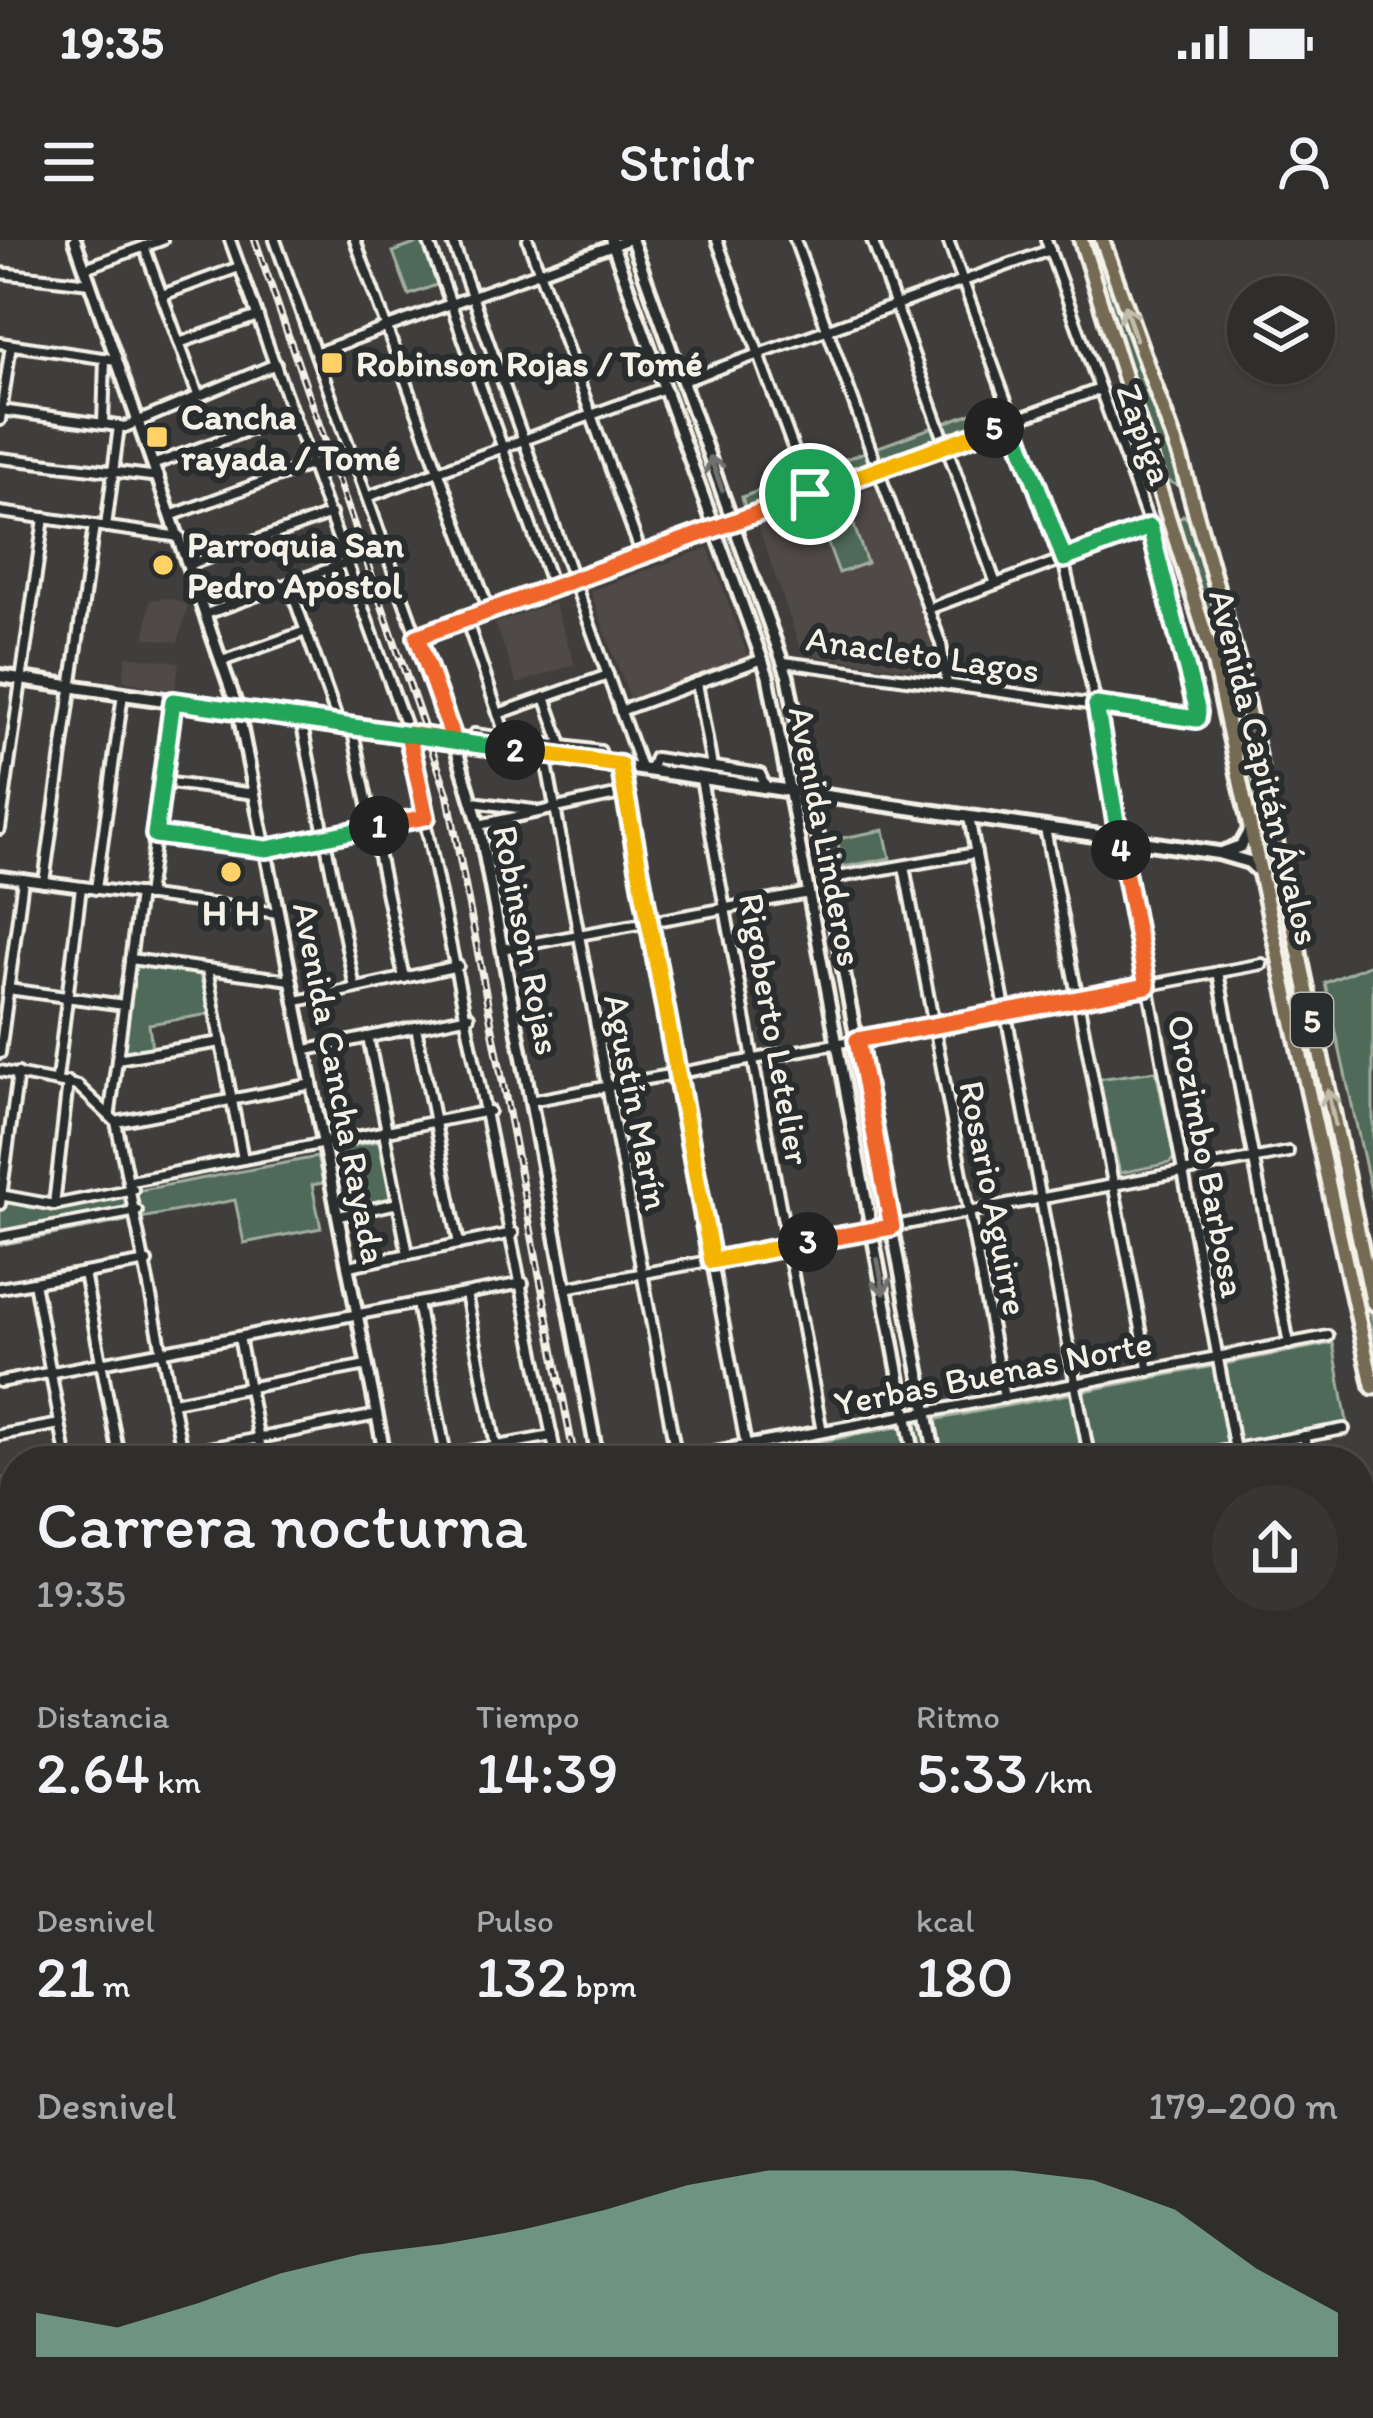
<!DOCTYPE html>
<html lang="es">
<head>
<meta charset="utf-8">
<style>
	:root { --surface:#302e2d; --page:#383635; --text:#f1f3f6; --muted:#a8a8aa; --line:#4b4a49; --accent:#8abfa5 }
	body { margin:0; font-family:Itim,sans-serif; background:var(--page); color:var(--text); height:100vh; display:flex; flex-direction:column; font-size:45px; white-space:nowrap }
	* { box-sizing:border-box; margin:0 }
	p { font-size:39px; color:var(--muted) }
	.icon { flex:none; width:66px; height:66px; fill:none; stroke:currentColor; stroke-width:2; stroke-linecap:round; stroke-linejoin:round }
	.map { position:relative; flex:1; overflow:hidden }
	.details { position:absolute; left:0px; top:1206px; width:1374px; height:972px; display:flex; flex-direction:column; background:var(--surface); border-radius:48px 48px 0 0; box-shadow:0 3px 9px #0004,0 0 0 3px var(--line) }
	.details>* { flex:none }
	.tools { position:absolute; left:1227px; top:36px; display:grid; gap:24px }
	.tools a { display:grid; place-items:center; width:108px; height:108px; border-radius:50%; background:var(--surface); box-shadow:0 3px 9px #0004,0 0 0 3px var(--line); font-size:60px }
	.pin { position:absolute; display:grid; place-items:center; width:102px; height:102px; color:#fff; margin:-51px; border:6px solid #fff; border-radius:50%; box-shadow:0 3px 12px #0007 }
	.km { position:absolute; width:60px; height:60px; margin:-30px; border-radius:50%; background:#222; color:#fff; font-size:33px; line-height:60px; text-align:center }
	.round { display:grid; place-items:center; flex:none; width:126px; height:126px; border-radius:63px; background:var(--page) }
	.headline { display:flex; align-items:center; justify-content:space-between; height:204px; padding:0 36px }
	h1 { font-size:66px; font-weight:600; line-height:90px }
	.stats { display:grid; grid-template-columns:repeat(3,1fr); gap:18px; height:204px; padding:12px 36px }
	.stats div { display:grid; align-content:center }
	.stats b { font-size:60px; font-weight:600 }
	.stats small { font-size:33px; font-weight:400 }
	.stats p { font-size:33px }
	.chart { height:336px; padding:24px 36px }
	.chart p { display:flex; justify-content:space-between }
	.chart svg { width:100%; height:216px; margin-top:12px; fill:var(--accent); opacity:.7 }
	.status { display:flex; justify-content:space-between; align-items:center; height:84px; padding:0 60px; background:var(--surface); direction:ltr }
	.status svg { height:33px; fill:currentColor }
	header { display:flex; justify-content:space-between; align-items:center; height:156px; padding:0 36px; background:var(--surface); font-size:54px; font-weight:600 }
	.map>svg:first-child { display:block }
	.built { fill:#504946 }
	.green { fill:#4f6a59; stroke:#a2aea0; stroke-width:3 }
	.lines { fill:none; stroke-linecap:round; stroke-linejoin:round }
	.minor-casing { stroke:#f4f1e8; stroke-width:16 }
	.tertiary-casing { stroke:#f4f1e8; stroke-width:18 }
	.secondary-casing { stroke:#f4f1e8; stroke-width:20 }
	.trunk-casing { stroke:#f4f1e8; stroke-width:21 }
	.minor { stroke:#2a2d2e; stroke-width:8 }
	.tertiary { stroke:#2a2d2e; stroke-width:9 }
	.secondary { stroke:#2a2d2e; stroke-width:10 }
	.trunk { stroke:#746b52; stroke-width:12 }
	.rail-casing { stroke:#f4f1e8; stroke-width:8 }
	.rail { stroke:#2a2d2e; stroke-width:3; stroke-dasharray:9; stroke-linecap:butt }
	.oneway { stroke:#c1bbac }
	.oneway2 { stroke:#71726f }
	.split-1-casing { stroke:#fff; stroke-width:24 }
	.split-2-casing { stroke:#fff; stroke-width:24 }
	.split-3-casing { stroke:#fff; stroke-width:24 }
	.split-4-casing { stroke:#fff; stroke-width:24 }
	.split-5-casing { stroke:#fff; stroke-width:24 }
	.split-6-casing { stroke:#fff; stroke-width:24 }
	.split-1 { stroke:#f0652b; stroke-width:15 }
	.split-2 { stroke:#22a559; stroke-width:15 }
	.split-3 { stroke:#f5b400; stroke-width:15 }
	.split-4 { stroke:#f0652b; stroke-width:15 }
	.split-5 { stroke:#22a559; stroke-width:15 }
	.split-6 { stroke:#f5b400; stroke-width:15 }
	.poi-dot { fill:#ffd166; stroke:#2a2d2e; stroke-width:4.5 }
	.labels { text-anchor:middle; dominant-baseline:central; stroke-width:12; stroke-linejoin:round; paint-order:stroke }
	.shield { fill:#2a2d2e; stroke:#b7b6b0; stroke-width:3 }
	.shield-label { font-size:33px; font-weight:bold; fill:#f4f1e8 }
	.poi-label { font-size:36px; font-weight:bold; fill:#f4f1e8; stroke:#2a2d2e; text-anchor:start }
	.street-label { font-size:36px; fill:#f4f1e8; stroke:#2a2d2e }
</style>
</head>
<body>
<div class="status"><b>19:35</b><svg viewBox="0 0 49 12"><path d="M0 12V9h3v3zM5 12V6h3v6zM10 12V3h3v9zM15 12V0h3v12zM26 1h20v11H26zM47 4h2v5h-2z"/></svg></div>
<header><svg class="icon" aria-label="menu" viewBox="0 0 24 24"><path d="M4 6h16M4 12h16M4 18h16"/></svg>Stridr<svg class="icon" aria-label="person" viewBox="0 0 24 24"><circle cx="12" cy="8" r="4"/><path d="M4 21q1-7 8-7t8 7"/></svg></header>
<div class="map">
<svg width="1373" height="2178" viewBox="0 0 1373 2178">
	<rect width="100%" height="100%" fill="#403e3c"/>
	<filter id="ink" filterUnits="userSpaceOnUse"><feTurbulence type="fractalNoise" baseFrequency=".00833" numOctaves="2"/><feDisplacementMap in="SourceGraphic" scale="24" xChannelSelector="R" yChannelSelector="G"/><feConvolveMatrix kernelMatrix="1 2 1 2 8 2 1 2 1" color-interpolation-filters="sRGB"/></filter>
	<g filter="url(#ink)">
		<g class="built">
			<path d="M880 246 931 393 937 433 802 414 758 285Z"/>
			<path d="M708 308 750 422 632 465 590 351Z"/>
			<path d="M169 358 188 365 178 402 145 398 150 360Z"/>
			<path d="M554 363 575 424 517 444 495 383Z"/>
			<path d="M126 416 179 422 175 451 123 441Z"/>
		</g>
		<g class="green">
			<path d="M1083 0H1095L1172 210 1178 246 1168 241Z"/>
			<path d="M423 1 439 44 409 55 393 12Z"/>
			<path d="M999 163 1005 178 747 273 742 257Z"/>
			<path d="M1183 275 1189 280 1248 487 1373 1082V1128L1230 465 1176 283Z"/>
			<path d="M853 283 867 323 839 333 824 293Z"/>
			<path d="M884 590 890 618 843 627 837 599Z"/>
			<path d="M134 723 199 731 210 774 149 784 152 809 123 814Z"/>
			<path d="M1373 723V960L1325 743Z"/>
			<path d="M1156 831 1174 917 1170 923 1120 933 1098 839Z"/>
			<path d="M382 900 393 959 348 968 337 909Z"/>
			<path d="M317 917 323 943 312 945 321 988 244 1003 235 960 0 1005V957L56 966Z"/>
			<path d="M1333 1103 1347 1182 1132 1221H722Z"/>
		</g>
		<g class="lines">
			<defs>
				<g id="minor">
					<path d="M230 0 405 484 557 1221"/>
					<path d="M275 0 454 501"/>
					<path d="M355 0 489 371"/>
					<path d="M428 0 553 348"/>
					<path d="M452 0 641 528"/>
					<path d="M528 0 642 316"/>
					<path d="M717 0 810 254"/>
					<path d="M795 0 941 404 947 444"/>
					<path d="M872 0 996 344"/>
					<path d="M948 0 1063 319 1096 465 1237 1221"/>
					<path d="M144 6 198 155"/>
					<path d="M85 28 162 0"/>
					<path d="M0 33 90 43"/>
					<path d="M162 55 239 27"/>
					<path d="M0 103 116 120"/>
					<path d="M179 103 258 76"/>
					<path d="M316 113 627 0"/>
					<path d="M683 141 1050 10"/>
					<path d="M1 170 125 187 276 124"/>
					<path d="M0 180 11 105"/>
					<path d="M103 184 105 118"/>
					<path d="M0 218 159 237"/>
					<path d="M155 224 294 174"/>
					<path d="M367 257 665 148"/>
					<path d="M0 272 180 297"/>
					<path d="M173 275 312 224"/>
					<path d="M106 287 119 186"/>
					<path d="M191 324 331 274"/>
					<path d="M289 344 339 484"/>
					<path d="M928 369 1150 287"/>
					<path d="M209 373 348 322"/>
					<path d="M466 379 506 497"/>
					<path d="M417 397 1100 149"/>
					<path d="M225 420 306 391"/>
					<path d="M784 422 1197 479 1150 287 1046 0"/>
					<path d="M697 443 712 527"/>
					<path d="M545 457 562 505"/>
					<path d="M620 471 763 419"/>
					<path d="M498 474 608 435"/>
					<path d="M301 480 355 748"/>
					<path d="M352 487 404 738"/>
					<path d="M471 503 474 494 600 511 604 523"/>
					<path d="M545 514 677 1219"/>
					<path d="M620 527 749 1221"/>
					<path d="M650 530 655 518 760 534 766 547"/>
					<path d="M701 539 822 1192"/>
					<path d="M163 542 255 554"/>
					<path d="M473 562 533 570"/>
					<path d="M969 577 1090 1221"/>
					<path d="M479 585 625 553"/>
					<path d="M1045 588 1149 1131"/>
					<path d="M0 589 44 278"/>
					<path d="M155 595 267 609 426 577"/>
					<path d="M904 626 1004 1158"/>
					<path d="M0 636 278 673"/>
					<path d="M827 639 976 613"/>
					<path d="M44 642 94 285"/>
					<path d="M96 649 123 454"/>
					<path d="M147 656 173 461"/>
					<path d="M502 709 809 653"/>
					<path d="M130 719 291 740"/>
					<path d="M207 729 243 919"/>
					<path d="M1218 732 1289 1104"/>
					<path d="M8 749 124 765"/>
					<path d="M297 761 458 726"/>
					<path d="M416 787 459 1004"/>
					<path d="M368 797 387 891"/>
					<path d="M307 810 469 776"/>
					<path d="M0 813 23 639"/>
					<path d="M117 819 221 802"/>
					<path d="M0 831 78 846 116 882 184 1221"/>
					<path d="M57 839 81 647"/>
					<path d="M530 861 1262 724"/>
					<path d="M110 872 139 654"/>
					<path d="M116 882 312 844"/>
					<path d="M384 892 408 1014"/>
					<path d="M131 941 489 871"/>
					<path d="M0 955 54 965 133 949"/>
					<path d="M0 964 18 833"/>
					<path d="M54 965 68 842"/>
					<path d="M339 976 398 963"/>
					<path d="M0 997 137 971"/>
					<path d="M349 1026 513 993"/>
					<path d="M84 1033 120 1221"/>
					<path d="M34 1042 67 1221"/>
					<path d="M0 1048 147 1022"/>
					<path d="M565 1048 1288 912"/>
					<path d="M466 1054 499 1221"/>
					<path d="M417 1063 447 1221"/>
					<path d="M239 1097 263 1221"/>
					<path d="M0 1142 523 1043"/>
					<path d="M173 1162 367 1125"/>
					<path d="M927 1172 1328 1096"/>
					<path d="M0 1195 60 1184"/>
					<path d="M1304 1196 1309 1221"/>
					<path d="M183 1213 377 1175"/>
					<path d="M415 1221 552 1196"/>
					<path d="M1170 1221 1344 1189"/>
					<path d="M0 1246 15 1243"/>
					<path d="M0 1297 15 1295"/>
					<path d="M1359 1337 1373 1335"/>
					<path d="M0 1351 15 1348"/>
					<path d="M0 1386 15 1465"/>
					<path d="M1359 1475 1373 1546"/>
					<path d="M1359 1505 1373 1502"/>
					<path d="M0 1617 15 1636"/>
					<path d="M0 1659 15 1646"/>
					<path d="M1369 1686 1373 1745"/>
					<path d="M0 1727 15 1714"/>
					<path d="M0 1793 15 1781"/>
					<path d="M0 1868 15 1886"/>
					<path d="M1359 1893 1373 1892"/>
					<path d="M0 2007 15 1995"/>
					<path d="M0 2043 15 2062"/>
					<path d="M1359 2084 1373 2083"/>
					<path d="M0 2140 15 2159"/>
					<path d="M18 2163 30 2178"/>
					<path d="M97 2163 109 2178"/>
					<path d="M215 2163 228 2178"/>
					<path d="M308 2163 321 2178"/>
					<path d="M373 2163 385 2178"/>
					<path d="M530 2163 542 2178"/>
					<path d="M598 2163 609 2178"/>
					<path d="M730 2163 732 2178"/>
					<path d="M854 2163 855 2178"/>
					<path d="M961 2163 962 2178"/>
					<path d="M1134 2163 1135 2178"/>
					<path d="M1197 2163 1198 2178"/>
					<path d="M1268 2163 1269 2178"/>
					<path d="M1339 2163 1340 2178"/>
					<path d="M182 2178 200 2163"/>
					<path d="M262 2178 280 2163"/>
					<path d="M342 2178 359 2163"/>
					<path d="M434 2178 452 2163"/>
					<path d="M451 2178 469 2163"/>
					<path d="M563 2178 582 2163"/>
					<path d="M661 2178 679 2163"/>
				</g>
				<g id="tertiary">
					<path d="M75 0 238 470 386 1221"/>
					<path d="M611 0 768 436 915 1221"/>
					<path d="M632 0 788 437 936 1221"/>
					<path d="M454 501 479 585 598 1221"/>
					<path d="M667 1221 927 1172"/>
					<path d="M0 1440 15 1437"/>
					<path d="M777 2163 780 2178"/>
					<path d="M1047 2163 1048 2178"/>
					<path d="M1066 2163 1067 2178"/>
					<path d="M69 2178 88 2163"/>
				</g>
				<g id="secondary">
					<path d="M0 436 1218 613 1249 622 1262 634"/>
					<path d="M1222 613 1241 606 1251 588"/>
				</g>
				<g id="trunk">
					<path d="M1081 0 1214 422 1373 1147"/>
					<path d="M1102 0 1180 217 1237 420 1373 1063"/>
				</g>
			</defs>
			<use href="#minor" class="minor-casing"/>
			<use href="#tertiary" class="tertiary-casing"/>
			<use href="#secondary" class="secondary-casing"/>
			<use href="#trunk" class="trunk-casing"/>
			<use href="#minor" class="minor"/>
			<use href="#tertiary" class="tertiary"/>
			<use href="#secondary" class="secondary"/>
			<use href="#trunk" class="trunk"/>
			<defs>
				<g id="rail">
					<path d="M255 0 448 556 575 1221"/>
					<path d="M756 2163 758 2178"/>
				</g>
			</defs>
			<use href="#rail" class="rail-casing"/>
			<use href="#rail" class="rail"/>
		</g>
		<defs><path id="oneway-shaft" d="M-6 0H5M1.5-3L5.5 0L1.5 3" fill="none" stroke-width="1.6" stroke-linecap="round" stroke-linejoin="round" transform="scale(3)"/></defs>
		<g class="oneway">
			<use href="#oneway-shaft" transform="translate(1130 82) rotate(-109)"/>
			<use href="#oneway-shaft" transform="translate(1331 867) rotate(-102)"/>
		</g>
		<g class="oneway2">
			<use href="#oneway-shaft" transform="translate(716 233) rotate(-110)"/>
			<use href="#oneway-shaft" transform="translate(881 1037) rotate(79)"/>
		</g>
	</g>
	<g class="lines" filter="url(#ink)">
		<defs>
			<path id="split-1" d="M379 586 426 577 408 494 454 501 417 397 810 254"/>
			<path id="split-2" d="M379 586 267 609 155 595 173 461 515 510"/>
			<path id="split-3" d="M515 510 620 525 712 1021 808 1002"/>
			<path id="split-4" d="M808 1002 892 987 857 800 1147 746 1121 610"/>
			<path id="split-5" d="M994 188 1013 181 1064 319 1150 287 1198 472 1197 479 1096 465 1121 610"/>
			<path id="split-6" d="M810 254 994 188"/>
		</defs>
		<use href="#split-1" class="split-1-casing"/>
		<use href="#split-2" class="split-2-casing"/>
		<use href="#split-3" class="split-3-casing"/>
		<use href="#split-4" class="split-4-casing"/>
		<use href="#split-5" class="split-5-casing"/>
		<use href="#split-6" class="split-6-casing"/>
		<use href="#split-1" class="split-1"/>
		<use href="#split-2" class="split-2"/>
		<use href="#split-3" class="split-3"/>
		<use href="#split-4" class="split-4"/>
		<use href="#split-5" class="split-5"/>
		<use href="#split-6" class="split-6"/>
	</g>
	<g class="poi-dot">
		<rect x="320" y="111" width="24" height="24" rx="6"/>
		<rect x="145" y="185" width="24" height="24" rx="6"/>
		<circle cx="163" cy="325" r="12"/>
		<circle cx="231" cy="632" r="12"/>
	</g>
	<g class="labels">
		<rect class="shield" x="1291" y="753" width="42" height="54" rx="9"/>
		<g class="shield-label">
			<text x="1312" y="780">5</text>
		</g>
		<g class="poi-label">
			<text x="356" y="123">Robinson Rojas / Tomé</text>
			<text x="181" y="176">Cancha<tspan x="181" dy="41">rayada / Tomé</tspan></text>
			<text x="187" y="304">Parroquia San<tspan x="187" dy="41">Pedro Apóstol</tspan></text>
			<text x="231" y="672" text-anchor="middle">H H</text>
		</g>
		<g class="street-label">
			<text transform="translate(1145 194) rotate(70)">Zapiga</text>
			<text transform="translate(923 414) rotate(8)">Anacleto Lagos</text>
			<text transform="translate(1265 527) rotate(76)">Avenida Capitán Ávalos</text>
			<text transform="translate(826 596) rotate(79)">Avenida Linderos</text>
			<text transform="translate(527 700) rotate(79)">Robinson Rojas</text>
			<text transform="translate(775 789) rotate(80)">Rigoberto Letelier</text>
			<text transform="translate(340 843) rotate(79)">Avenida Cancha Rayada</text>
			<text transform="translate(637 862) rotate(79)">Agustín Marín</text>
			<text transform="translate(1207 916) rotate(79)">Orozimbo Barbosa</text>
			<text transform="translate(994 958) rotate(79)">Rosario Aguirre</text>
			<text transform="translate(993 1133) rotate(-11)">Yerbas Buenas Norte</text>
		</g>
	</g>
</svg>
<div class="tools">
<a><svg class="icon" aria-label="layers" viewBox="0 0 24 24"><path d="M12 4l9 5-9 5-9-5zM3 14l9 5 9-5"/></svg></a>
</div>
<div class="pin" style="left:810px;top:254px;background:#1e9e55"><svg class="icon" aria-label="arrive" viewBox="0 0 24 24"><path d="M6 21V4h12l-3 4 3 4H6"/></svg></div>
<b class="km" style="left:379px;top:586px">1</b>
<b class="km" style="left:515px;top:510px">2</b>
<b class="km" style="left:808px;top:1002px">3</b>
<b class="km" style="left:1121px;top:610px">4</b>
<b class="km" style="left:994px;top:188px">5</b>
<section class="details">
<div class="headline"><div><h1>Carrera nocturna</h1><p>19:35</p></div><a class="round"><svg class="icon" aria-label="share" viewBox="0 0 24 24"><path d="M12 15V3M7 8l5-5 5 5M5 13v7h14v-7"/></svg></a></div>
<div class="stats">
<div><p>Distancia</p><b>2.64<small> km</small></b></div>
<div><p>Tiempo</p><b>14:39</b></div>
<div><p>Ritmo</p><b>5:33<small> /km</small></b></div>
</div>
<div class="stats">
<div><p>Desnivel</p><b>21<small> m</small></b></div>
<div><p>Pulso</p><b>132<small> bpm</small></b></div>
<div><p>kcal</p><b>180</b></div>
</div>
<div class="chart"><p><span>Desnivel</span>179–200 m</p>
<svg viewBox="0 0 160 44" preserveAspectRatio="none"><path d="M0 44V35L10 38L20 33L30 27L40 23L50 21L60 18L70 14L80 9L90 6L100 6L110 6L120 6L130 8L140 14L150 26L160 35V44z"/></svg>
</div>
</section>
</div>
</body>
</html>
